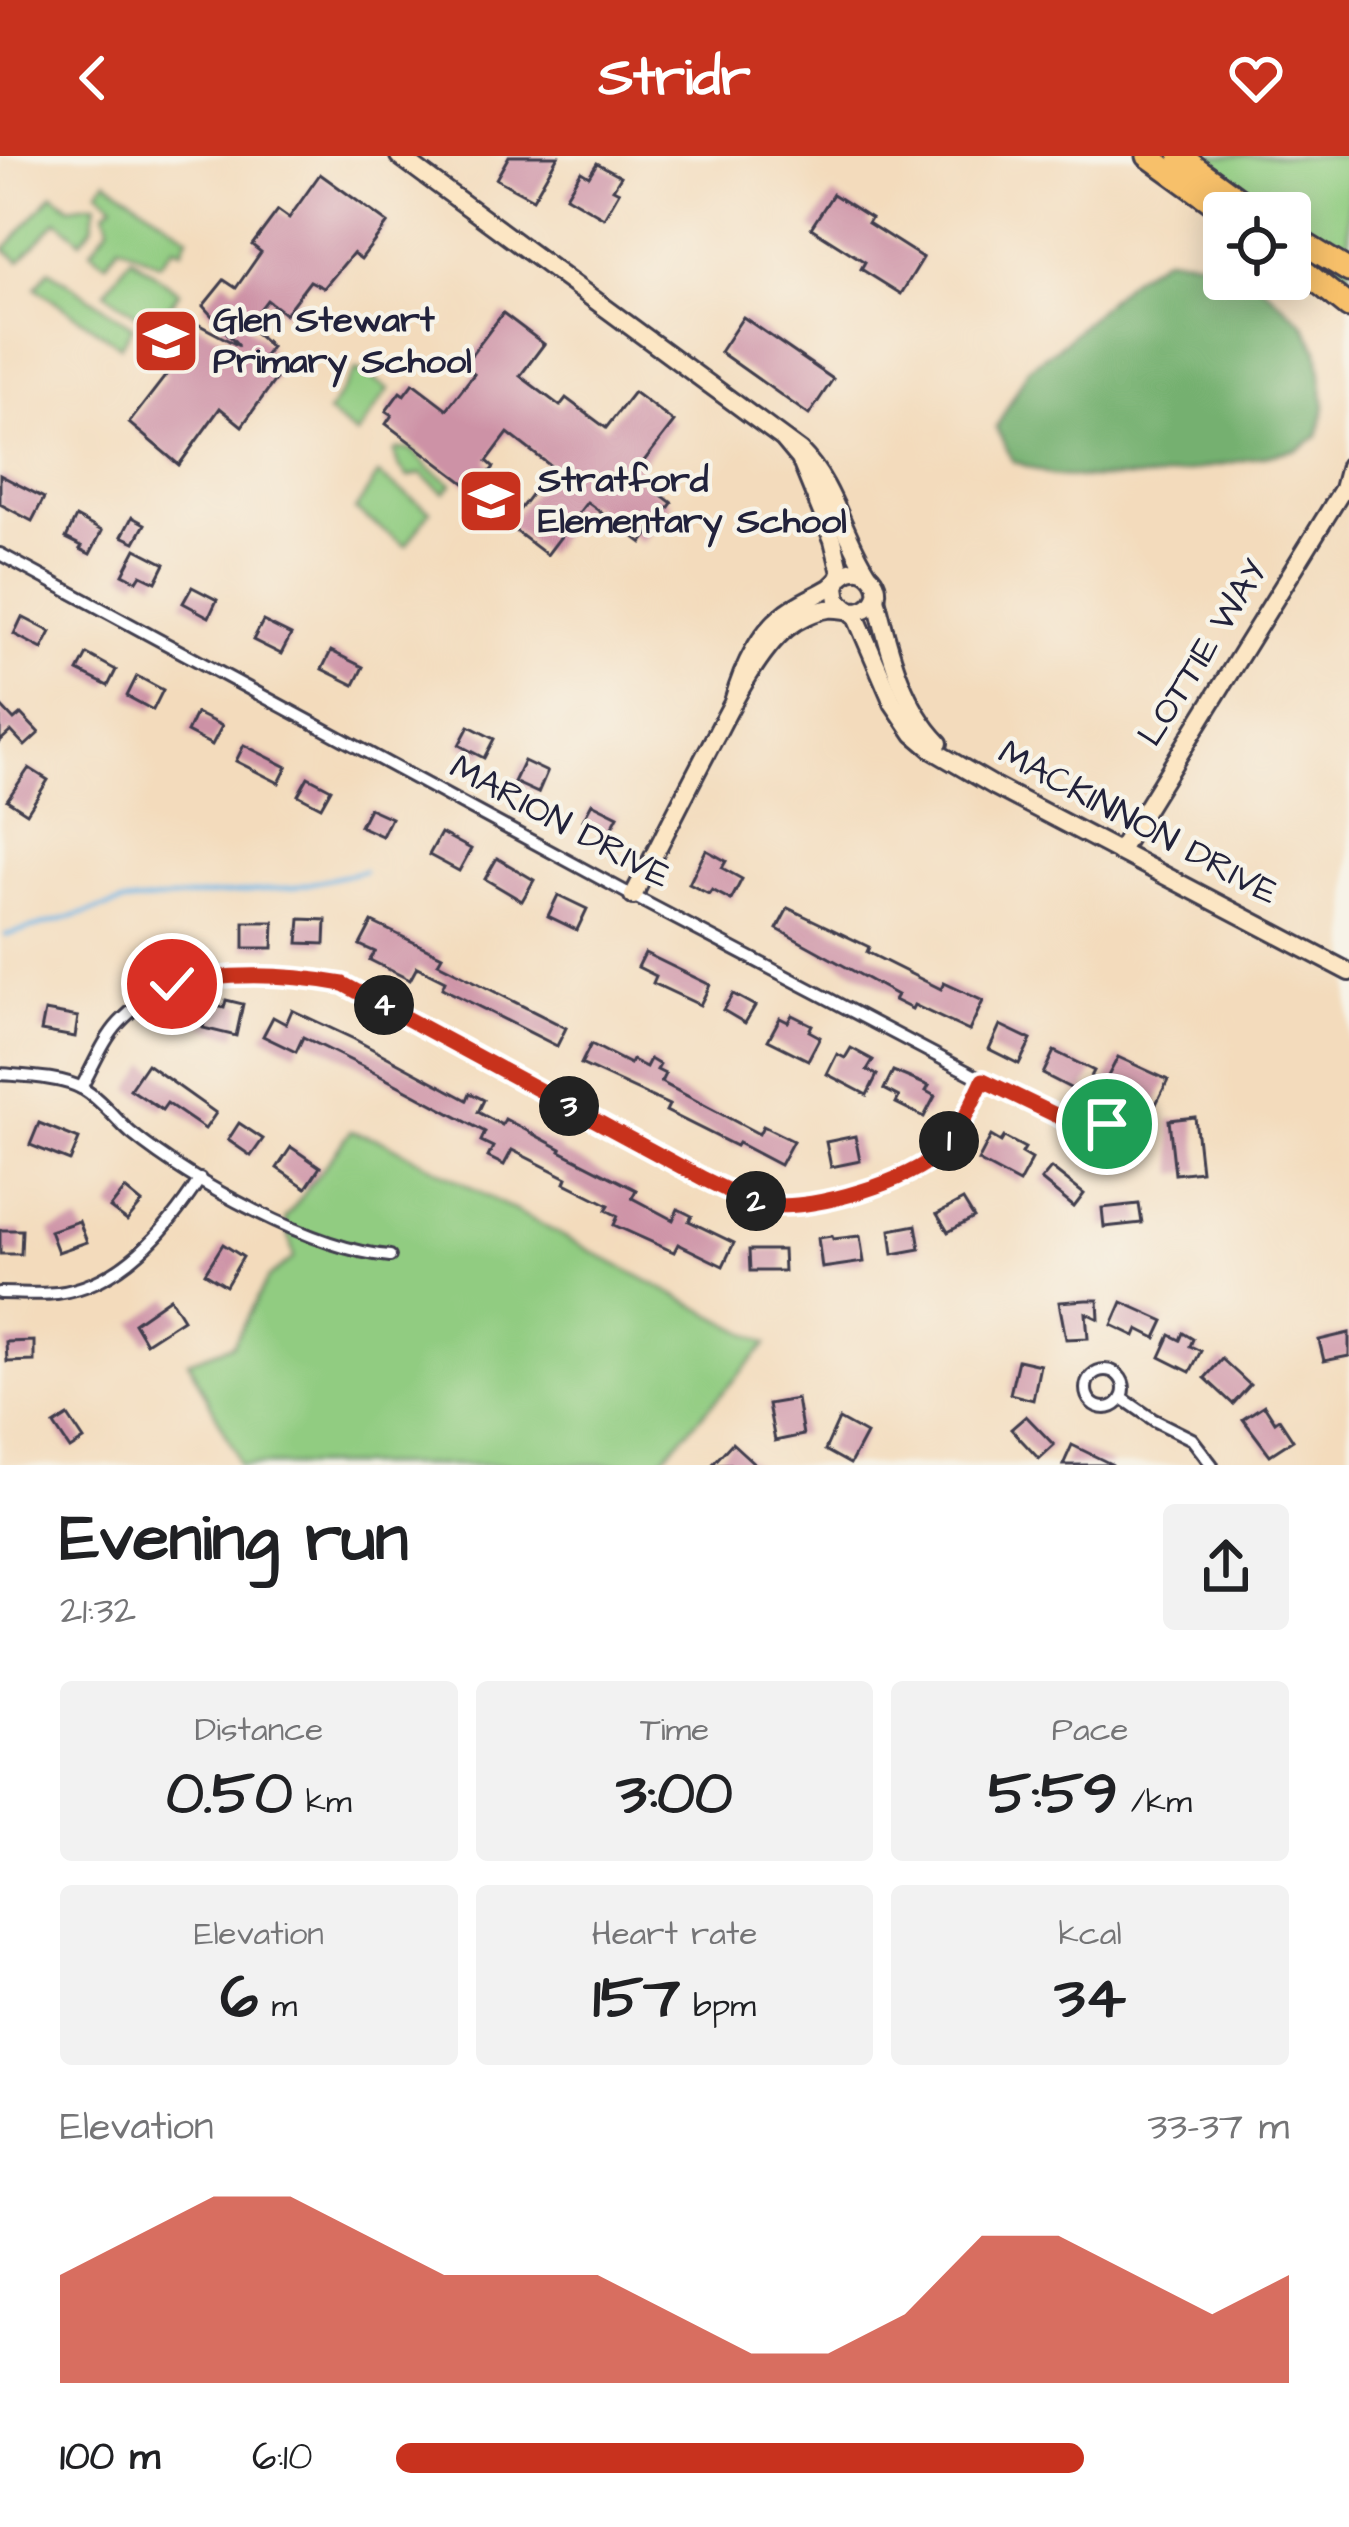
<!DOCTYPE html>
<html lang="en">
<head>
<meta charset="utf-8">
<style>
	:root { --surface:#fff; --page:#f2f2f2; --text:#202124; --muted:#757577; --accent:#c8321e }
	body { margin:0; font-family:"Architects Daughter",sans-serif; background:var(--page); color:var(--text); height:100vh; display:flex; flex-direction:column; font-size:45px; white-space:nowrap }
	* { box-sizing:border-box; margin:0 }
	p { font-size:39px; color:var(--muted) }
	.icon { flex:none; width:66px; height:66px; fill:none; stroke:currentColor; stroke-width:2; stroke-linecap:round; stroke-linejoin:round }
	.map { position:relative; height:1309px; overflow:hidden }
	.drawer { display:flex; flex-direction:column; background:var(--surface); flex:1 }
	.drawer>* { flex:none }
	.fabs { position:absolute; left:1203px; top:36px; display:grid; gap:24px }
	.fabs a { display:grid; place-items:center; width:108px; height:108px; border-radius:12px; background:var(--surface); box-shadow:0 6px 30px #0003; font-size:60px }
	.pin { position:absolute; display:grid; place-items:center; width:102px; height:102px; color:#fff; margin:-51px; border:6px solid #fff; border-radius:50%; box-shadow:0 3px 12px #0007 }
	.km { position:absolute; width:60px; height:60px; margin:-30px; border-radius:50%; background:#222; color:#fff; font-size:33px; line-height:60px; text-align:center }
	.round { display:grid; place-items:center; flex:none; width:126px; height:126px; border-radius:12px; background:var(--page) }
	.overview { display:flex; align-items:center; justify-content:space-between; height:204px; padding:0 60px }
	h1 { font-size:66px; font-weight:700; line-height:90px }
	.stats { display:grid; grid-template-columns:repeat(3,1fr); gap:18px; height:204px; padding:12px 60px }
	.stats div { display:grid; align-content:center; border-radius:12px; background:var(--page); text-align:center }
	.stats b { font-size:60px; font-weight:700 }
	.stats small { font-size:33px; font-weight:400 }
	.stats p { font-size:33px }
	.chart { height:336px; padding:24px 60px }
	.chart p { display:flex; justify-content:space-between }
	.chart svg { width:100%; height:216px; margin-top:12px; fill:var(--accent); opacity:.7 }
	ul { padding:0 60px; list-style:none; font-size:39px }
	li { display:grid; grid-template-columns:192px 144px 1fr; align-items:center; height:90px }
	li i { height:30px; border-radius:15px; background:var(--accent) }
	header { display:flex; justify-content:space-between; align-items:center; height:156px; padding:0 60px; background:var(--accent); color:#fff; font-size:54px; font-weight:700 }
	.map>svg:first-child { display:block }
	.green { fill:#91cc81; stroke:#5a775e; stroke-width:3 }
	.forest { fill:#74b06f; stroke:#4b6955; stroke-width:3 }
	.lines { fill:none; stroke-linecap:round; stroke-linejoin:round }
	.stream { stroke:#6cb2e2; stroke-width:4.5 }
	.building { fill:#cd92a6 }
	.street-casing { stroke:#413e4e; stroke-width:16 }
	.secondary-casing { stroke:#413e4e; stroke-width:22 }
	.highway-casing { stroke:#413e4e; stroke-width:27 }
	.street { stroke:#fff; stroke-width:10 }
	.secondary { stroke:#fce6c4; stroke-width:16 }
	.highway { stroke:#f7c06b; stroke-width:21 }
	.route-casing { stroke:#fff; stroke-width:24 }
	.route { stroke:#c8321e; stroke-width:15 }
	.labels { text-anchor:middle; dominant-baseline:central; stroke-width:9; stroke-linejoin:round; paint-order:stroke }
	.poi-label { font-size:36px; font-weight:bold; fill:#22223b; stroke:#f7f3e8; text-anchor:start }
	.street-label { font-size:36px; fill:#22223b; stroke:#f7f3e8 }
</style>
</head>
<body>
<header><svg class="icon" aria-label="back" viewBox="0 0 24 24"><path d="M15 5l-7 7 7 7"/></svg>Stridr<svg class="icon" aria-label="heart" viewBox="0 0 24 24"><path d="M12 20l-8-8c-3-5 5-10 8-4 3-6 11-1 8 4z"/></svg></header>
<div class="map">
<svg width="1349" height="1309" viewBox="0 0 1349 1309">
	<rect width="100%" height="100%" fill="#f7f3e8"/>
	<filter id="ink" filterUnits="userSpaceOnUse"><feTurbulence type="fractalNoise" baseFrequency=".00833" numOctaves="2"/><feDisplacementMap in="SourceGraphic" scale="24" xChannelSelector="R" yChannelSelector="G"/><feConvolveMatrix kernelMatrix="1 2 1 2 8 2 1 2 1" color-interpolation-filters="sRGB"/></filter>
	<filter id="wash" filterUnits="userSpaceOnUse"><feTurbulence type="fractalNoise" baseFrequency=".004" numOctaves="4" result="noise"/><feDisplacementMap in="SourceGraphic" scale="48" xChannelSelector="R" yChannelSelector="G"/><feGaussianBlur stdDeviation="2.7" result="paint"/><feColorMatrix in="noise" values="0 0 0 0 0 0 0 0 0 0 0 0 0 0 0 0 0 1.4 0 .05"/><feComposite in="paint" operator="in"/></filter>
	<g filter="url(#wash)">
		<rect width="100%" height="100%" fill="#f3dbbc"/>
		<g class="green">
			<path d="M1173 0H1349V129L1290 86V57H1251Z"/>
			<path d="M106 24 188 80 182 94 174 91 159 108 119 89 106 107 91 95 109 70 105 55 113 48 98 34Z"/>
			<path d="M53 38 70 51 96 47 92 71 81 85 57 64 20 105 5 93Z"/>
			<path d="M131 101 179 136 154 171 105 136Z"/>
			<path d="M49 114 133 171 120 190 36 132Z"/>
			<path d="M356 213 389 233 357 279 328 257Z"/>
			<path d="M398 293 412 294 430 313 452 328 444 337 421 318 408 321 398 309 394 296Z"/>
			<path d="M378 319 430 355 406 390 355 354Z"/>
			<path d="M351 975 381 984 767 1188 656 1309H239L235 1295 188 1205 233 1189 268 1122 294 1102 285 1063Z"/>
		</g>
		<path class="forest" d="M1165 101 1224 106V123H1254L1303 167 1318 194 1325 251 1318 280 1298 293 1156 322H1082L1051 319 1013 305 996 272 1029 212 1064 186 1133 121Z"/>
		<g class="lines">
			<path class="stream" d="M6 779 122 747 295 731 364 715"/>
		</g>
		<g id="blocks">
			<g class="building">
				<path d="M509 0H558L533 43 496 23Z"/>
				<path d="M597 7 621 20 613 33 619 36 604 62 566 40 581 15 589 20Z"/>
				<path d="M320 18 388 67 361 103 353 97 324 132 310 125 285 158 267 144 247 170 271 191 262 203 280 217 242 270 220 252 179 309 129 267 167 218 156 208 188 163 239 190 203 150 224 124 236 132 261 96 252 89 278 54 289 62Z"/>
				<path d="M833 38 871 62 868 67 923 102 901 138 861 113 865 106 811 72Z"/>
				<path d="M503 157 544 188 520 220 560 250 566 242 606 272 634 236 674 266 634 318 672 347 642 387 587 346 547 399 508 369 552 311 508 277 487 305 494 311 475 335 386 268 392 259 386 255 400 236 404 239 413 227 447 253 474 218 463 210Z"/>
				<path d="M743 161 833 223 809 259 720 196Z"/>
				<path d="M0 319 44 342 32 365 0 348Z"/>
				<path d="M76 361 102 375 90 398 80 393 82 390 66 382Z"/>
				<path d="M132 361 145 368 135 386 122 380Z"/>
				<path d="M136 393 165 408 156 426 141 419 137 425 123 418Z"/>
				<path d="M192 431 217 444 209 461 183 447Z"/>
				<path d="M22 461 51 476 42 493 14 478Z"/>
				<path d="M263 465 291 479 281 498 253 484Z"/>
				<path d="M331 495 363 511 354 529 322 513Z"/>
				<path d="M87 498 116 514 108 530 78 515Z"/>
				<path d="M137 520 163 534 153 554 127 540Z"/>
				<path d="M0 549 14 564 21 558 39 577 25 590 11 575 0 585Z"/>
				<path d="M196 557 222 570 212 589 187 576Z"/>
				<path d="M469 570 494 583 484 602 459 589Z"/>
				<path d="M244 589 287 611 279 627 236 605Z"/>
				<path d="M524 605 547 616 538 637 514 626Z"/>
				<path d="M29 612 48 624 27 657 7 644Z"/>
				<path d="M308 621 331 633 321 651 298 639Z"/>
				<path d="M592 647 618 660 609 677 583 664Z"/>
				<path d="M369 652 391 662 382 680 360 670Z"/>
				<path d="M441 677 471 693 459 715 429 699Z"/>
				<path d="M706 694 726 705 722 712 742 723 731 744 712 734 709 738 689 728Z"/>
				<path d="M497 702 534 724 522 745 485 723Z"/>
				<path d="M558 739 587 753 577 774 548 760Z"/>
				<path d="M788 752 869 791 867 796 941 833 944 827 983 845 969 875 914 849 912 853 894 844 897 839 777 773Z"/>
				<path d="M300 763 326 764 325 788 298 787Z"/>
				<path d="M244 766H274L273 792H244Z"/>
				<path d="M372 766 442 800 438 807 566 872 557 890 442 832 445 825 417 811 410 824 370 804 375 796 360 789Z"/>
				<path d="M645 797 710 829 700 849 653 827 656 820 638 811Z"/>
				<path d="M733 838 755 850 745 867 723 854Z"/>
				<path d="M226 844 243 848 236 880 203 872 209 848 224 852Z"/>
				<path d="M292 854 354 883 467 944 470 937 484 944 478 956 502 969 505 963 561 993 560 995 636 1034 632 1042 645 1049 673 1064 678 1053 692 1060 689 1065 734 1087 723 1110 678 1088 674 1096 614 1069 618 1060 606 1054 609 1049 565 1027 567 1022 512 994 504 1009 488 1001 493 991 481 985 485 976 360 909 303 881 296 896 263 880 273 861 286 868Z"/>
				<path d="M45 855 78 861 75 881 41 875Z"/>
				<path d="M792 859 812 869 809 875 820 881 808 904 768 884 780 862 788 866Z"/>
				<path d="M1000 869 1031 884 1019 908 989 893Z"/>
				<path d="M591 888 630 908 632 904 646 911 650 903 660 909 657 914 665 918 661 926 759 978 763 970 793 985 780 1009 738 987 736 990 666 955 669 949 581 908Z"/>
				<path d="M851 892 873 904 867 914 877 919 867 939 827 918 837 898 845 902Z"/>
				<path d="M1054 895 1094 915 1082 938 1043 918Z"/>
				<path d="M1118 901 1168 924 1156 948 1106 924Z"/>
				<path d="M147 908 216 957 205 973 167 947 162 954 130 933Z"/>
				<path d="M893 915 929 930 926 935 935 940 924 961 896 947 899 941 884 933Z"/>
				<path d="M1195 961 1201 1015 1175 1018 1169 964Z"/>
				<path d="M39 967 79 983 70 1005 30 989Z"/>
				<path d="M239 967 263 983 251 1000 228 984Z"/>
				<path d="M855 980 860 1005 831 1011 826 986Z"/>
				<path d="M991 980 1001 986 1004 981 1025 992 1022 997 1032 1003 1019 1027 978 1005Z"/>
				<path d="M291 991 320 1011 306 1032 277 1012Z"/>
				<path d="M1051 1012 1084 1038 1074 1051 1041 1024Z"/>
				<path d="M125 1033 142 1047 127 1065 110 1052Z"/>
				<path d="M963 1044 974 1062 948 1076 937 1058Z"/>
				<path d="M1139 1048 1142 1067 1104 1071 1102 1052Z"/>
				<path d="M79 1065 87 1086 58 1096 50 1075Z"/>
				<path d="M916 1069 920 1093 893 1098 890 1074Z"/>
				<path d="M0 1074H22L21 1098H0Z"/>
				<path d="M832 1080 833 1083 860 1080 864 1106 822 1112 818 1082Z"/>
				<path d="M223 1088 243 1101 226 1130 205 1117Z"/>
				<path d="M749 1094H783L784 1115H750Z"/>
				<path d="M170 1142 183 1163 146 1187 134 1167Z"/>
				<path d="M1086 1144H1098L1099 1163 1086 1157 1088 1182 1066 1183 1059 1146Z"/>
				<path d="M1122 1146 1164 1165 1156 1182 1138 1173 1135 1180 1112 1169Z"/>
				<path d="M1183 1177 1193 1183 1190 1190 1201 1195 1190 1216 1160 1201 1170 1179 1180 1184Z"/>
				<path d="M1349 1177V1200L1324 1205 1319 1184Z"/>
				<path d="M34 1185V1205L7 1206 6 1186Z"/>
				<path d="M1222 1203 1250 1229 1233 1248 1205 1222Z"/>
				<path d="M1018 1204 1040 1209 1033 1244 1010 1238Z"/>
				<path d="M797 1243 803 1279 775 1285 768 1248Z"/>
				<path d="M1264 1249 1275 1266 1279 1263 1293 1284 1270 1299 1243 1263Z"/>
				<path d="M68 1260 84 1284 70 1293 54 1269Z"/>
				<path d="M1026 1260 1054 1289 1039 1303 1011 1273Z"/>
				<path d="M839 1263 866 1278 850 1308 825 1294Z"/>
				<path d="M732 1287 756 1309H712Z"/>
				<path d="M1072 1289 1113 1309H1063Z"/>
			</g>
		</g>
	</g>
	<g filter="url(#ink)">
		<use href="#blocks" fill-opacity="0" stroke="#413e4e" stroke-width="3"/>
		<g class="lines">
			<defs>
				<g id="street">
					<path d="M0 398 633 740 983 924 1095 978"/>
					<path d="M0 918C23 920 63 921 83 933 101 943 115 963 131 977 192 1026 313 1094 390 1100"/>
					<path d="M81 932C93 911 103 884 119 867 132 853 155 835 172 828 213 811 318 817 357 835L703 1023C726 1034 748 1046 774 1049 811 1055 914 1024 940 996 960 975 971 950 983 924"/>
					<circle cx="1113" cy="988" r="20"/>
					<path d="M0 1137C19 1137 38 1139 57 1137 121 1129 167 1074 200 1023"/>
					<circle cx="1105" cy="1233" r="19"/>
					<path d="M1122 1242 1154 1264 1192 1283 1212 1309"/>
				</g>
				<g id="secondary">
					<path d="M399 0 800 295C835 330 842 377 868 417"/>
					<path d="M785 285 800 303 833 384 841 417 836 431 838 444 856 461 893 547 914 578 934 595 996 631 1349 816"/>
					<path d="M876 442C889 493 901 548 939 587"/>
					<path d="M1119 696 1343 333 1349 310"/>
					<path d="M633 740C661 686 688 631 717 577 733 546 759 494 787 472 798 463 815 455 828 453 843 451 860 461 872 448 886 433 869 408 850 415 841 418 836 427 829 432 814 441 795 448 782 460 756 481 742 514 733 546"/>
				</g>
				<g id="highway">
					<path d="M1148 0 1227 57"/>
					<path d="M1180 0 1258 57"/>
					<path d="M1290 79 1349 115"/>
					<path d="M1290 104 1349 151"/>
				</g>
			</defs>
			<use href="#street" class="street-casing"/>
			<use href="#secondary" class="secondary-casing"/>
			<use href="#highway" class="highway-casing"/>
			<use href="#street" class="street"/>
			<use href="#secondary" class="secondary"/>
			<use href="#highway" class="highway"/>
		</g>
	</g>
	<g class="lines" filter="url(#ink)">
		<defs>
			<path id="route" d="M172 828C229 816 286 818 343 828L704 1023C726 1034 749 1046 774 1049 811 1055 914 1024 940 996 960 975 971 950 983 924L1095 978 1107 968"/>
		</defs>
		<use href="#route" class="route-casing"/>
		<use href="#route" class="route"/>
	</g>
	<defs>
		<symbol id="school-square" viewBox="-11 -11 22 22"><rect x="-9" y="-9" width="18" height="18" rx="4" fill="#c8321e" stroke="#f7f3e8"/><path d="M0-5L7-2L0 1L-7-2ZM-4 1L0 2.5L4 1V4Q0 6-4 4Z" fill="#fff"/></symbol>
	</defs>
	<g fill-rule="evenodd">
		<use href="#school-square" x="128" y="147" width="76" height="76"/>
		<use href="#school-square" x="453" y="307" width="76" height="76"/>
	</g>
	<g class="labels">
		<g class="poi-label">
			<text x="213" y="164">Glen Stewart<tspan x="213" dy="41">Primary School</tspan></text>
			<text x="538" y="324">Stratford<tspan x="538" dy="41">Elementary School</tspan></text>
		</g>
		<g class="street-label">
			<text transform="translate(1203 497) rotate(-58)">LOTTIE WAY</text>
			<text transform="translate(560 666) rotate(28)">MARION DRIVE</text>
			<text transform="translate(1138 667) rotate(28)">MACKINNON DRIVE</text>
		</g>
	</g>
</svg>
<div class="fabs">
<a><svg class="icon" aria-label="locate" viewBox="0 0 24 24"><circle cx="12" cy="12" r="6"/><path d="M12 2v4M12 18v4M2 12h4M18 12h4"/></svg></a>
</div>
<div class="pin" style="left:1107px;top:968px;background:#1e9e55"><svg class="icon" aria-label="arrive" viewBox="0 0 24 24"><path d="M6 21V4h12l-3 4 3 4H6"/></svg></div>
<div class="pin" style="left:172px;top:828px;background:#d93025"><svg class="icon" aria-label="check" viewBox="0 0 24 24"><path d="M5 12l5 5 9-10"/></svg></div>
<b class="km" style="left:949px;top:985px">1</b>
<b class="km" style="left:756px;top:1045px">2</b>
<b class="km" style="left:569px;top:950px">3</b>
<b class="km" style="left:384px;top:849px">4</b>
</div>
<section class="drawer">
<div class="overview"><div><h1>Evening run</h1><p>21:32</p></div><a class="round"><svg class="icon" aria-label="share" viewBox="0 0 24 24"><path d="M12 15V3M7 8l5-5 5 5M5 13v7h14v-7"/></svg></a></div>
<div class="stats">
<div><p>Distance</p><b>0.50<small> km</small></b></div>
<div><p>Time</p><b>3:00</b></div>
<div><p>Pace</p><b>5:59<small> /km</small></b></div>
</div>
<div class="stats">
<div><p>Elevation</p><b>6<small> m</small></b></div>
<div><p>Heart rate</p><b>157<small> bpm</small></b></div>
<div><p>kcal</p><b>34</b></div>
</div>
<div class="chart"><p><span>Elevation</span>33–37 m</p>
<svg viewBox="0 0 160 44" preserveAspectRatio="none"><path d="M0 44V22L10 14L20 6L30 6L40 14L50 22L60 22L70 22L80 30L90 38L100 38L110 30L120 14L130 14L140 22L150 30L160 22V44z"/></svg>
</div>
<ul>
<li><b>100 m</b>6:10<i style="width:77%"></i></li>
</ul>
</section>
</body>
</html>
